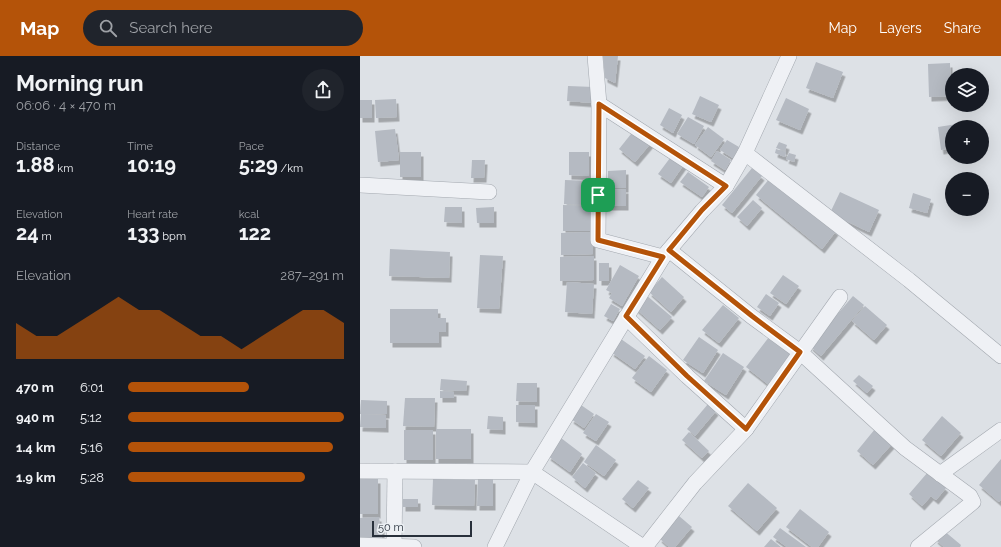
<!DOCTYPE html>
<html lang="en">
<head>
<meta charset="utf-8">
<style>
	:root { --surface:#171b24; --page:#20242c; --text:#f1f3f6; --muted:#9ea1a6; --accent:#b45309 }
	body { margin:0; font-family:Raleway,sans-serif; background:var(--page); color:var(--text); height:100vh; display:flex; flex-direction:column; font-size:15px; white-space:nowrap }
	* { box-sizing:border-box; margin:0 }
	p { font-size:13px; color:var(--muted) }
	.icon { flex:none; width:22px; height:22px; fill:none; stroke:currentColor; stroke-width:2; stroke-linecap:round; stroke-linejoin:round }
	.map { position:relative; flex:1; overflow:hidden }
	.details { display:flex; flex-direction:column; background:var(--surface); width:360px }
	.details>* { flex:none }
	.tools { position:absolute; left:585px; top:12px; display:grid; gap:8px }
	.tools a { display:grid; place-items:center; width:44px; height:44px; border-radius:50%; background:var(--surface); box-shadow:0 4px 16px #0002; font-size:20px }
	.scale { position:absolute; left:12px; bottom:10px; width:100px; box-sizing:border-box; padding-left:4px; border:2px solid #28303b; border-top:0; font-size:11px; line-height:14px; white-space:nowrap; color:#28303b; -webkit-text-stroke:3px #ecf0f4; paint-order:stroke }
	.pin { position:absolute; display:grid; place-items:center; width:34px; height:34px; color:#fff; margin:-17px; border-radius:8px; box-shadow:0 2px 6px #0006 }
	.round { display:grid; place-items:center; flex:none; width:42px; height:42px; border-radius:21px; background:var(--page) }
	.headline { display:flex; align-items:center; justify-content:space-between; height:68px; padding:0 16px }
	h1 { font-size:22px; font-weight:700; line-height:30px }
	.stats { display:grid; grid-template-columns:repeat(3,1fr); gap:6px; height:68px; padding:4px 16px }
	.stats div { display:grid; align-content:center }
	.stats b { font-size:20px; font-weight:700 }
	.stats small { font-size:11px; font-weight:400 }
	.stats p { font-size:11px }
	.chart { height:112px; padding:8px 16px }
	.chart p { display:flex; justify-content:space-between }
	.chart svg { width:100%; height:72px; margin-top:4px; fill:var(--accent); opacity:.7 }
	ul { padding:0 16px; list-style:none; font-size:13px }
	li { display:grid; grid-template-columns:64px 48px 1fr; align-items:center; height:30px }
	li i { height:10px; border-radius:5px; background:var(--accent) }
	header { display:flex; align-items:center; gap:24px; box-sizing:border-box; height:56px; padding:0 20px; background:var(--accent); color:#fff }
	header strong { font-size:19px }
	nav { display:flex; gap:22px; margin-inline-start:auto; font-size:14px }
	.search { width:280px; height:36px; background:var(--page); display:flex; align-items:center; gap:10px; box-sizing:border-box; padding:0 14px; border-radius:22px; color:var(--muted); font-size:15px }
	main { display:flex; flex:1; min-height:0 }
	.map>svg:first-child { display:block }
	.building { fill:#b5bac2; filter:url(#shadow) }
	.lines { fill:none; stroke-linecap:round; stroke-linejoin:round }
	.minor-casing { stroke:#a3a8af; stroke-width:16 }
	.minor { stroke:#eff1f5; stroke-width:15 }
	.route-casing { stroke:#fff; stroke-width:8 }
	.route { stroke:#b45309; stroke-width:5 }
</style>
</head>
<body>
<header>
<strong>Map</strong>
<div class="search"><svg class="icon" aria-label="search" viewBox="0 0 24 24"><circle cx="10" cy="10" r="6"/><path d="M15 15l6 6"/></svg>Search here</div>
<nav><a>Map</a><a>Layers</a><a>Share</a></nav>
</header>
<main>
<section class="details">
<div class="headline"><div><h1>Morning run</h1><p>06:06 · 4 × 470 m</p></div><a class="round"><svg class="icon" aria-label="share" viewBox="0 0 24 24"><path d="M12 15V3M7 8l5-5 5 5M5 13v7h14v-7"/></svg></a></div>
<div class="stats">
<div><p>Distance</p><b>1.88<small> km</small></b></div>
<div><p>Time</p><b>10:19</b></div>
<div><p>Pace</p><b>5:29<small> /km</small></b></div>
</div>
<div class="stats">
<div><p>Elevation</p><b>24<small> m</small></b></div>
<div><p>Heart rate</p><b>133<small> bpm</small></b></div>
<div><p>kcal</p><b>122</b></div>
</div>
<div class="chart"><p><span>Elevation</span>287–291 m</p>
<svg viewBox="0 0 160 44" preserveAspectRatio="none"><path d="M0 44V22L10 30L20 30L30 22L40 14L50 6L60 14L70 14L80 22L90 30L100 30L110 38L120 30L130 22L140 14L150 14L160 22V44z"/></svg>
</div>
<ul>
<li><b>470 m</b>6:01<i style="width:56%"></i></li>
<li><b>940 m</b>5:12<i style="width:100%"></i></li>
<li><b>1.4 km</b>5:16<i style="width:95%"></i></li>
<li><b>1.9 km</b>5:28<i style="width:82%"></i></li>
</ul>
</section>
<div class="map">
<svg width="641" height="491" viewBox="0 0 641 491">
	<defs>
		<filter id="shadow"><feDropShadow dx="2.5" dy="4.5" stdDeviation="0" flood-color="#0004"/></filter>
	</defs>
	<rect width="100%" height="100%" fill="#dde1e6"/>
	<g class="building">
		<path d="M243 0H258L255 27 245 22Z"/>
		<path d="M456 6 483 16 473 42 446 32Z"/>
		<path d="M590 7 591 40 569 41 568 8Z"/>
		<path d="M208 30 234 31 233 47 207 45Z"/>
		<path d="M340 40 359 49 351 66 332 58Z"/>
		<path d="M426 42 449 53 440 74 416 64Z"/>
		<path d="M36 43 37 61 16 62 15 44Z"/>
		<rect x="0" y="44" width="12" height="18"/>
		<path d="M309 52 322 59 313 77 300 69Z"/>
		<path d="M328 61 344 70 334 88 317 78Z"/>
		<path d="M597 68V71H592V92L581 94 578 71Z"/>
		<path d="M348 71 364 83 351 101 335 89Z"/>
		<path d="M35 73 39 104 18 106 15 75Z"/>
		<path d="M275 73 291 87 275 106 259 93Z"/>
		<path d="M367 84 379 91 373 102 360 94Z"/>
		<path d="M419 86 427 89 425 95 416 92Z"/>
		<path d="M416 93 426 96 425 101 415 97Z"/>
		<path d="M357 95 371 104 365 114 351 105Z"/>
		<rect x="40" y="96" width="21" height="25"/>
		<path d="M209 96H229V120L209 119Z"/>
		<path d="M429 97 436 99 434 106 426 103Z"/>
		<path d="M313 98 325 107 311 127 298 118Z"/>
		<path d="M112 104H125L124 122H111Z"/>
		<path d="M392 112 402 120 372 157 362 149Z"/>
		<path d="M266 114V132H248V115Z"/>
		<path d="M328 116 349 131 342 141 320 126Z"/>
		<path d="M410 122 476 175 462 193 396 139Z"/>
		<path d="M205 124 232 125 231 149 204 148Z"/>
		<path d="M266 133V150H248L247 134Z"/>
		<path d="M480 136 519 154 509 176 470 157Z"/>
		<path d="M553 137 571 143 567 157 549 152Z"/>
		<path d="M393 144 402 152 387 170 377 161Z"/>
		<path d="M203 149 234 150 233 175H203Z"/>
		<path d="M85 151H102V167L84 166Z"/>
		<path d="M134 151V167H117L116 152Z"/>
		<path d="M233 176V198L201 199V177Z"/>
		<path d="M30 193 90 196 89 222 29 220Z"/>
		<path d="M120 199 143 200 139 253 117 252Z"/>
		<path d="M234 200V224L200 225V201Z"/>
		<rect x="239" y="207" width="10" height="18"/>
		<path d="M260 209 279 220 262 250 249 242 252 237 246 234Z"/>
		<path d="M423 219 439 230 426 248 410 237Z"/>
		<path d="M302 221 324 241 311 256 289 236Z"/>
		<path d="M207 226 234 228 232 258 205 256Z"/>
		<path d="M406 238 419 247 410 260 397 251Z"/>
		<path d="M286 239 312 261 300 274 275 252Z"/>
		<path d="M493 240 504 249 461 300 450 290Z"/>
		<path d="M251 248 260 253 253 265 244 260Z"/>
		<path d="M363 249 379 262 359 287 342 274Z"/>
		<path d="M505 250 527 269 514 284 492 265Z"/>
		<path d="M30 253H78V262H86V276H79V287H30Z"/>
		<path d="M339 281 358 294 343 317 323 304Z"/>
		<path d="M409 281 432 299 409 329 386 311Z"/>
		<path d="M261 283 285 300 275 313 251 296Z"/>
		<path d="M363 297 384 311 366 339 344 325Z"/>
		<path d="M289 300 307 314 291 336 272 322Z"/>
		<path d="M499 319 513 330 507 337 493 325Z"/>
		<path d="M81 323 107 325 106 335 80 334Z"/>
		<path d="M157 327H177V346L156 345Z"/>
		<path d="M80 335 94 336V342H80Z"/>
		<path d="M45 342H75L74 371 43 370Z"/>
		<path d="M1 344 27 345V358H0Z"/>
		<path d="M348 348 356 355 335 380 327 373Z"/>
		<path d="M156 349H175V367L156 366Z"/>
		<path d="M221 349 234 358 224 372 211 363Z"/>
		<path d="M1 358 26 359V372L0 371Z"/>
		<path d="M236 358 249 366 236 385 223 377Z"/>
		<path d="M128 360 143 361V374L127 373Z"/>
		<path d="M582 360 601 377 581 400 562 384Z"/>
		<rect x="76" y="373" width="35" height="30"/>
		<path d="M515 373 532 388 513 409 497 395Z"/>
		<rect x="44" y="374" width="29" height="30"/>
		<path d="M329 376 349 395 342 402 322 384Z"/>
		<path d="M201 382 222 398 210 416 188 400Z"/>
		<path d="M236 389 256 404 244 420 224 406Z"/>
		<path d="M641 403V444L639 446 619 429Z"/>
		<path d="M223 407 236 417 225 432 212 421Z"/>
		<path d="M568 416 586 432 576 444 571 440 562 450 549 438Z"/>
		<rect x="0" y="423" width="18" height="35"/>
		<path d="M73 423 115 424 114 450 72 449Z"/>
		<path d="M118 423H133V450H117Z"/>
		<path d="M278 424 289 432 273 452 262 443Z"/>
		<path d="M388 427 417 452 397 475 368 450Z"/>
		<rect x="43" y="443" width="15" height="8"/>
		<path d="M440 453 469 476 458 491H452L426 471Z"/>
		<path d="M319 460 332 471 315 491H309L299 482Z"/>
		<path d="M19 461 20 468H22V482L0 483V462Z"/>
		<path d="M420 472 446 491H427L413 481Z"/>
		<path d="M583 474 601 489 600 491H584L575 483Z"/>
		<path d="M411 483 421 491H404Z"/>
	</g>
	<g class="lines">
		<defs>
			<g id="minor">
				<path d="M235 0 239 48"/>
				<path d="M385 97 549 224 641 300"/>
				<path d="M0 129 129 136"/>
				<path d="M309 194 391 260 440 296 545 392 610 440 613 446 558 491"/>
				<path d="M303 201 238 184 239 48 366 130"/>
				<path d="M266 261 327 320 386 373 335 427 285 491"/>
				<path d="M386 373 480 241"/>
				<path d="M0 415 172 416 283 491"/>
				<path d="M580 418 641 374"/>
				<path d="M0 489 54 491"/>
				<path d="M34 491 35 415"/>
				<path d="M135 491 172 416 303 201 342 155 366 130 385 97 429 0"/>
			</g>
		</defs>
		<use href="#minor" class="minor-casing"/>
		<use href="#minor" class="minor"/>
	</g>
	<g class="lines">
		<defs>
			<path id="route" d="M239 48 366 130 342 154 309 194 392 260 440 296 386 373 327 320 266 260 303 201 238 184Z"/>
		</defs>
		<use href="#route" class="route-casing"/>
		<use href="#route" class="route"/>
	</g>
</svg>
<div class="tools">
<a><svg class="icon" aria-label="layers" viewBox="0 0 24 24"><path d="M12 4l9 5-9 5-9-5zM3 14l9 5 9-5"/></svg></a>
<a>+</a>
<a>−</a>
</div>
<div class="scale">50 m</div>
<div class="pin" style="left:238px;top:139px;background:#1e9e55"><svg class="icon" aria-label="arrive" viewBox="0 0 24 24"><path d="M6 21V4h12l-3 4 3 4H6"/></svg></div>
</div>
</main>
</body>
</html>
